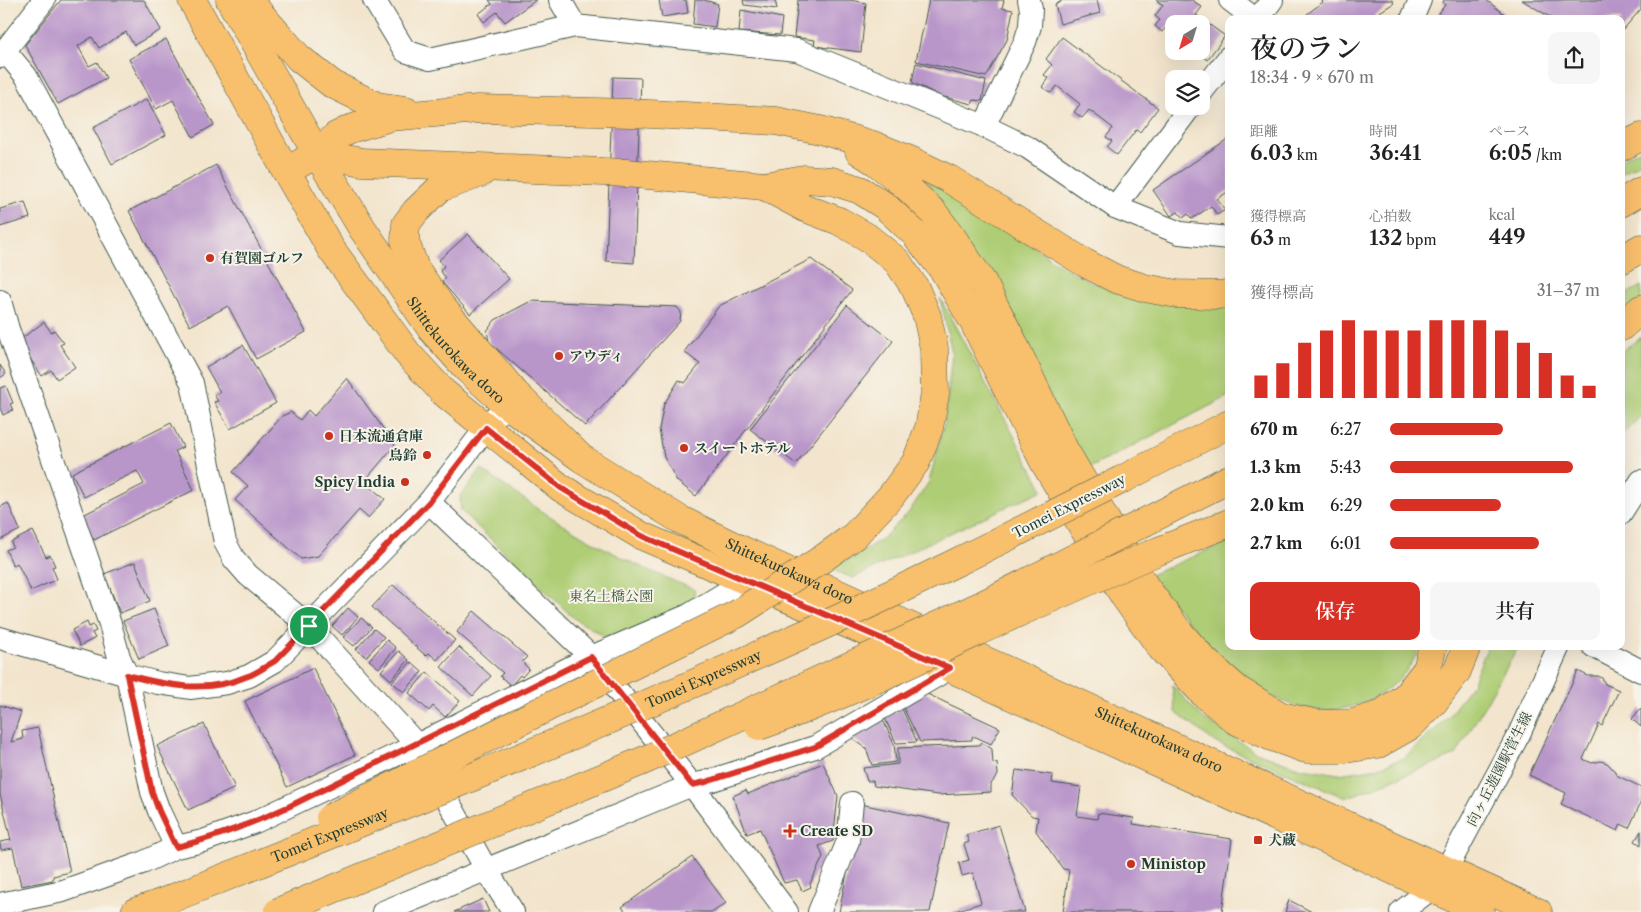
<!DOCTYPE html>
<html lang="ja">
<head>
<meta charset="utf-8">
<style>
	:root { --surface:#fff; --page:#f6f6f6; --text:#222; --muted:#767676; --accent:#d93025 }
	body { margin:0; font-family:"Libre Caslon Text","Noto Serif JP",serif; background:var(--page); color:var(--text); height:100vh; display:flex; flex-direction:column; font-size:19px; white-space:nowrap }
	* { box-sizing:border-box; margin:0 }
	p { font-size:16px; color:var(--muted) }
	.icon { flex:none; width:28px; height:28px; fill:none; stroke:currentColor; stroke-width:2; stroke-linecap:round; stroke-linejoin:round }
	.map { position:relative; flex:1; overflow:hidden }
	.panel { position:absolute; left:1225px; top:15px; width:400px; height:635px; display:flex; flex-direction:column; background:var(--surface); border-radius:10px; box-shadow:0 5px 20px #0002 }
	.panel>* { flex:none }
	.needle { width:32px; rotate:218deg }
	.controls { position:absolute; left:1165px; top:15px; display:grid; gap:10px }
	.controls a { display:grid; place-items:center; width:45px; height:45px; border-radius:10px; background:var(--surface); box-shadow:0 5px 20px #0002; font-size:25px }
	.pin { position:absolute; display:grid; place-items:center; width:42px; height:42px; color:#fff; margin:-21px; border:2px solid #fff; border-radius:50%; box-shadow:0 1px 5px #0007 }
	.round { display:grid; place-items:center; flex:none; width:52px; height:52px; border-radius:10px; background:var(--page) }
	.head { display:flex; align-items:center; justify-content:space-between; height:85px; padding:0 25px }
	h1 { font-size:28px; font-weight:600; line-height:38px }
	.stats { display:grid; grid-template-columns:repeat(3,1fr); gap:8px; height:85px; padding:5px 25px }
	.stats div { display:grid; align-content:center }
	.stats b { font-size:21px; font-weight:600 }
	.stats small { font-size:14px; font-weight:400 }
	.stats p { font-size:14px }
	.chart { height:140px; padding:10px 25px }
	.chart p { display:flex; justify-content:space-between }
	.chart svg { width:100%; height:90px; margin-top:5px; stroke:var(--accent); stroke-width:6 }
	.action { display:flex; gap:10px; margin-top:auto; padding:10px 25px }
	.action a { flex:1; height:58px; border-radius:10px; background:var(--accent); color:#fff; font-size:20px; font-weight:600; line-height:58px; text-align:center }
	.action a+a { background:var(--page); color:var(--text) }
	ul { padding:0 25px; list-style:none; font-size:16px }
	li { display:grid; grid-template-columns:80px 60px 1fr; align-items:center; height:38px }
	li i { height:12px; border-radius:6px; background:var(--accent) }
	.map>svg:first-child { display:block }
	.green { fill:#aecd74; stroke:#668554 }
	.building { fill:#b996ca }
	.lines { fill:none; stroke-linecap:round; stroke-linejoin:round }
	.minor-casing { stroke:#3f564b; stroke-width:24 }
	.major-casing { stroke:#3f564b; stroke-width:29 }
	.highway-casing { stroke:#3f564b; stroke-width:29 }
	.minor { stroke:#fff; stroke-width:22 }
	.major { stroke:#f8bf6c; stroke-width:28 }
	.highway { stroke:#f8bf6c; stroke-width:28 }
	.highway-bridge-casing { stroke:#3f564b; stroke-width:29; stroke-linecap:butt }
	.highway-bridge { stroke:#f8bf6c; stroke-width:28 }
	.route-casing { stroke:#fff; stroke-width:10 }
	.route { stroke:#d93025; stroke-width:6 }
	.poi-dot { fill:#c8321e; stroke:#f7f3e8; stroke-width:2 }
	.labels { text-anchor:middle; dominant-baseline:central; stroke-width:4; stroke-linejoin:round; paint-order:stroke }
	.poi-label { font-size:14px; font-weight:bold; fill:#1f3d34; stroke:#f7f3e8; text-anchor:start }
	.street-label { font-size:14px; fill:#1f3d34; stroke:#f7f3e8 }
	.park-label { font-size:14px; fill:#3c5a41; stroke:#f7f3e8 }
</style>
</head>
<body>
<div class="map">
<svg width="1641" height="912" viewBox="0 0 1641 912">
	<rect width="100%" height="100%" fill="#f7f3e8"/>
	<filter id="ink" filterUnits="userSpaceOnUse"><feTurbulence type="fractalNoise" baseFrequency=".02" numOctaves="2"/><feDisplacementMap in="SourceGraphic" scale="10" xChannelSelector="R" yChannelSelector="G"/><feConvolveMatrix kernelMatrix="1 2 1 2 8 2 1 2 1" color-interpolation-filters="sRGB"/></filter>
	<filter id="wash" filterUnits="userSpaceOnUse"><feTurbulence type="fractalNoise" baseFrequency=".0096" numOctaves="4" result="noise"/><feDisplacementMap in="SourceGraphic" scale="20" xChannelSelector="R" yChannelSelector="G"/><feGaussianBlur stdDeviation="1.12" result="paint"/><feColorMatrix in="noise" values="0 0 0 0 0 0 0 0 0 0 0 0 0 0 0 0 0 1.4 0 .05"/><feComposite in="paint" operator="in"/></filter>
	<g filter="url(#wash)">
		<rect width="100%" height="100%" fill="#f3e5cd"/>
		<g class="green">
			<path d="M1641 149V162L1621 174V159Z"/>
			<path d="M902 169 927 181 1002 225 1063 267 1091 282 1123 295 1229 307V396L1084 471Z"/>
			<path d="M1641 286V302L1621 318V297Z"/>
			<path d="M940 298 1043 490 853 578 827 568 839 559 846 562 883 538 909 512 929 482 945 420 952 353Z"/>
			<path d="M1641 337V416L1621 436V352Z"/>
			<path d="M481 469C548 518 616 560 694 589L695 601 613 641 575 619 461 511 460 497Z"/>
			<path d="M1229 541V646H1419C1413 670 1391 690 1369 700 1275 744 1201 637 1150 575Z"/>
			<path d="M1488 646H1519L1456 755 1346 798 1216 743 1175 712 1172 685 1204 719 1256 752 1298 767 1338 774 1373 769 1404 758 1449 716 1472 684Z"/>
		</g>
		<g id="blocks">
			<g class="building">
				<path d="M61 0H144L161 30 134 45 126 32 99 48 92 37 78 46 89 66 97 62 106 78 58 104 25 45Z"/>
				<path d="M489 0H536L505 22 497 12 484 22 478 14 492 4Z"/>
				<path d="M659 0H686L688 13 662 17Z"/>
				<path d="M695 0H704L718 4 715 27 693 24Z"/>
				<path d="M743 0H775L777 9 744 5Z"/>
				<path d="M798 0H850L866 3 861 52 814 46 815 40 794 37Z"/>
				<path d="M929 0H1004L1002 8 1013 10 1007 40 986 77 916 61Z"/>
				<path d="M1060 0H1097L1100 13 1060 24 1055 4 1061 2Z"/>
				<path d="M1156 0H1192L1202 7 1196 15 1225 36 1207 60 1196 51H1201V24H1187L1181 20 1178 24H1174V30L1168 25 1162 32 1155 26 1160 20 1155 16 1163 5Z"/>
				<path d="M1321 0H1392L1394 3 1375 15 1373 19H1310L1307 14 1323 2Z"/>
				<path d="M1444 0H1486L1511 19H1434L1445 5 1443 2Z"/>
				<path d="M1522 0H1641V9L1621 32V19H1553Z"/>
				<path d="M741 10 782 18 780 35 739 32Z"/>
				<path d="M1062 37 1158 108 1140 132 1136 130 1117 155 1107 147 1112 141 1106 137 1113 128 1089 110 1082 118 1074 112 1080 104 1057 86 1051 93 1042 87 1048 78 1044 75 1052 65 1046 59Z"/>
				<path d="M166 39 214 125 193 137 173 100 156 109 129 59Z"/>
				<path d="M1181 51H1191L1187 56Z"/>
				<path d="M916 63 986 81 982 101 974 100 972 104 940 96 912 82Z"/>
				<path d="M613 77 641 78 634 263 606 261Z"/>
				<path d="M147 99 166 135 112 164 93 128Z"/>
				<path d="M1229 138V191L1217 199 1225 210 1217 215 1211 206 1192 219 1188 214 1183 218 1178 212 1171 216 1153 190Z"/>
				<path d="M216 165 306 332 256 359 228 306 190 326 129 211Z"/>
				<path d="M25 202 30 218 0 227V209Z"/>
				<path d="M468 234 509 279 470 314 442 282 446 278 440 271 444 266 439 260Z"/>
				<path d="M811 259 852 290 696 496 677 481 664 457 659 429 664 404 679 380 685 383 700 364 684 352 719 306Z"/>
				<path d="M531 301 677 307 681 312 680 321 585 426 489 342 487 331 495 320Z"/>
				<path d="M847 305 893 341 796 464 750 429Z"/>
				<path d="M44 322 51 332 54 330 64 343 60 345 75 367 57 379 51 370 42 376 18 341Z"/>
				<path d="M243 345 276 403 230 429 214 402 218 401 214 395 220 392 206 367Z"/>
				<path d="M0 365 6 374 0 378Z"/>
				<path d="M347 378 395 445 364 482 385 499 368 518 359 510 318 556 301 559 235 500 248 486 233 472 282 416 291 412 300 420 308 410 314 416Z"/>
				<path d="M6 386 13 403 10 404 13 410 3 415 0 408V388Z"/>
				<path d="M171 423 183 447 175 451 194 490 94 540 81 516 144 484 137 471 84 497 72 473Z"/>
				<path d="M8 503 20 530 0 540V507Z"/>
				<path d="M33 531 46 557 50 555 55 566 52 567 57 579 31 591 17 563 13 566 6 550 13 547 11 542Z"/>
				<path d="M135 562 150 601 120 613 104 574Z"/>
				<path d="M393 585 455 640 437 660 429 653 426 656 372 607Z"/>
				<path d="M348 608 358 617 342 635 332 626Z"/>
				<path d="M154 609 169 646 139 659 123 621Z"/>
				<path d="M474 611 527 657 522 662 529 669 522 677 520 675 511 686 500 676 503 673 457 632Z"/>
				<path d="M361 618 372 627 354 646 343 637Z"/>
				<path d="M87 622 89 627 93 625 96 631 92 633 95 638 80 646 72 630Z"/>
				<path d="M374 629 384 637 366 657 356 649Z"/>
				<path d="M387 640 396 648 379 668 369 660Z"/>
				<path d="M459 647 491 676 473 696 441 667Z"/>
				<path d="M399 651 409 660 391 680 381 671Z"/>
				<path d="M411 662 422 672 404 692 392 682Z"/>
				<path d="M313 668 355 755 287 787 245 701Z"/>
				<path d="M1578 671 1588 676H1598L1602 678 1605 684 1619 690 1602 726 1599 724 1583 759 1592 763 1601 761 1607 763 1614 770 1616 775 1641 787V802L1629 828 1621 824 1618 831 1561 804 1566 793 1529 775Z"/>
				<path d="M427 672 460 701 445 717 433 706 429 711 409 693Z"/>
				<path d="M923 692 1000 728 991 744 976 737H972V740L920 742 901 703Z"/>
				<path d="M0 705 21 712 11 742 23 739 22 731 38 728 70 872 53 876V880L21 886 13 848 1 850 0 844V842L11 840 0 794Z"/>
				<path d="M1641 708V727L1632 719Z"/>
				<path d="M902 709 917 742 896 743 884 716Z"/>
				<path d="M881 716 894 744 896 762 872 765 866 748 845 733Z"/>
				<path d="M204 724 235 788 188 810 157 746Z"/>
				<path d="M981 742 992 749 993 764 997 763 998 775 991 784V792L938 795 874 786 873 781H867L863 768 898 764V748L979 745Z"/>
				<path d="M823 763 838 796 833 841 819 846 823 857 810 884 811 887 802 891 797 880 784 883 760 829 747 834 733 796 746 790 748 794Z"/>
				<path d="M1016 770 1053 775 1052 783 1081 787 1077 816 1097 819 1098 813 1134 818 1133 824 1232 839 1222 912H1063L1069 870 1063 869 1036 831 1038 817 1032 816 1012 795Z"/>
				<path d="M861 804 949 823 930 912H839Z"/>
				<path d="M999 825 1025 912H951L981 903 973 873 962 876 959 863 969 860 964 844 969 842 966 835Z"/>
				<path d="M1641 831V845L1635 841Z"/>
				<path d="M692 857 726 903 713 912H626L622 907Z"/>
				<path d="M483 899 489 912H454Z"/>
				<path d="M1289 900 1312 912H1285Z"/>
			</g>
		</g>
	</g>
	<g filter="url(#ink)">
		<use href="#blocks" fill-opacity="0" stroke="#3f564b" stroke-width="1"/>
		<g class="lines">
			<defs>
				<g id="minor">
					<path d="M374 0 405 51 430 59 575 26 797 50 984 126 1027 147 1115 207 1180 233 1229 238"/>
					<path d="M560 0 575 26"/>
					<path d="M1230 0 1255 19"/>
					<path d="M1258 19 1272 0"/>
					<path d="M1412 19 1420 0"/>
					<path d="M5 51 26 76 192 383 225 542 234 559 248 575 309 626 417 745 486 869 513 912"/>
					<path d="M0 57 44 0"/>
					<path d="M1201 93 1229 57"/>
					<path d="M984 126 1025 42 1030 26 1031 9 1029 0"/>
					<path d="M1115 207 1191 106"/>
					<path d="M0 301 8 329 110 624 119 657 127 675 152 792 159 811 176 847"/>
					<path d="M429 502 591 657 692 785 787 912"/>
					<path d="M1621 513 1641 481"/>
					<path d="M0 638 127 675 158 683 190 688 227 683 249 676 275 661 429 502 486 428 515 393"/>
					<path d="M1593 646 1641 671"/>
					<path d="M0 904 63 891 142 863 176 847 203 841 255 822 417 745 591 657 689 615 745 581"/>
					<path d="M383 912 692 785 706 782 815 747 950 668"/>
					<path d="M819 912 848 841 852 803"/>
					<path d="M1401 912 1432 888 1446 870 1519 734 1559 646"/>
				</g>
				<g id="major">
					<path d="M192 0 286 171 331 249 408 354 443 392 561 488 642 536 950 668 1432 888 1481 912"/>
					<path id="s1" d="M230 0 317 154 362 228 432 330 467 369 506 404 581 458 679 519 742 550 1538 912"/>
				</g>
				<g id="highway">
					<path d="M248 0 299 58 332 84 377 106 406 110"/>
					<path d="M1621 147 1641 137"/>
					<path d="M859 151 876 162 906 186 933 212 952 237 983 283 1012 340 1064 449 1146 588 1180 633 1205 661 1238 690 1281 716 1318 724H1350L1380 715 1406 696 1427 669 1433 646"/>
					<path d="M317 154 362 162 626 173 764 186 804 179 832 181 860 190 885 206 915 234 944 271 973 321 1044 462 1124 596 1162 649 1203 693 1235 720 1272 737 1306 749H1345L1378 744 1410 726 1433 703 1457 671 1467 646"/>
					<path d="M286 171 317 154 336 136 350 129 390 117 478 109 632 113 776 121 820 130 873 145 912 161 949 179 1085 263 1116 279 1145 288 1177 294 1217 295 1229 294"/>
					<path d="M481 173 440 188 416 211 406 224 405 241 415 268 441 306 515 393 581 458"/>
					<path d="M764 186 805 208 839 221 867 237 897 261 915 288 927 316 934 348 935 394 929 428 916 462 891 496 854 536 822 559"/>
					<path d="M1621 203 1641 191"/>
					<path d="M1621 260 1641 248"/>
					<path d="M1621 327 1641 309"/>
					<path d="M1121 480 1229 424"/>
					<path d="M1145 522 1229 479"/>
					<path d="M1156 552 1229 523"/>
					<path d="M135 912 158 904"/>
				</g>
			</defs>
			<use href="#minor" class="minor-casing"/>
			<use href="#major" class="major-casing"/>
			<use href="#highway" class="highway-casing"/>
			<use href="#minor" class="minor"/>
			<use href="#major" class="major"/>
			<use href="#highway" class="highway"/>
			<defs>
				<g id="highway-bridge">
					<path d="M759 726C841 698 918 660 996 623 1049 599 1102 575 1156 552"/>
					<path d="M330 818 554 704 737 614 822 559"/>
					<path id="s2" d="M158 904C373 818 587 733 798 637 907 588 1014 534 1121 480"/>
					<path d="M278 912 645 760 982 605 1145 522"/>
				</g>
			</defs>
			<use href="#highway-bridge" class="highway-bridge-casing"/>
			<use href="#highway-bridge" class="highway-bridge"/>
		</g>
	</g>
	<g class="lines" filter="url(#ink)">
		<defs>
			<path id="route" d="M486 428 561 488 642 536 950 668 815 747 706 782 692 785 591 657 290 806C253 823 216 838 176 847L159 811 152 792 127 675C168 686 207 694 248 676 257 673 266 666 275 661L429 502Z"/>
		</defs>
		<use href="#route" class="route-casing"/>
		<use href="#route" class="route"/>
	</g>
	<g class="poi-dot">
		<circle cx="210" cy="258" r="5"/>
		<circle cx="559" cy="356" r="5"/>
		<circle cx="329" cy="436" r="5"/>
		<circle cx="684" cy="448" r="5"/>
		<circle cx="427" cy="455" r="5"/>
		<circle cx="405" cy="482" r="5"/>
		<path d="M787.5 823.5h5v5h5v5h-5v5h-5v-5h-5v-5h5z"/>
		<rect x="1253" y="835" width="10" height="10" rx="2.5"/>
		<circle cx="1131" cy="864" r="5"/>
	</g>
	<g class="labels">
		<g class="poi-label">
			<text x="220" y="258">有賀園ゴルフ</text>
			<text x="569" y="356">アウディ</text>
			<text x="339" y="436">日本流通倉庫</text>
			<text x="694" y="448">スイートホテル</text>
			<text x="417" y="455" text-anchor="end">鳥鈴</text>
			<text x="395" y="482" text-anchor="end">Spicy India</text>
			<text x="800" y="831">Create SD</text>
			<text x="1268" y="840">犬蔵</text>
			<text x="1141" y="864">Ministop</text>
		</g>
		<g class="street-label">
			<text stroke="none"><textPath href="#s1" startOffset="418">Shittekurokawa doro</textPath></text>
			<text transform="translate(1069 506) rotate(-27)">Tomei Expressway</text>
			<text stroke="none"><textPath href="#s1" startOffset="822">Shittekurokawa doro</textPath></text>
			<text stroke="none"><textPath href="#s2" startOffset="590">Tomei Expressway</textPath></text>
			<text stroke="none"><textPath href="#s1" startOffset="1228">Shittekurokawa doro</textPath></text>
			<text transform="translate(1499 769) rotate(-63)">向ヶ丘遊園駅菅生線</text>
			<text stroke="none"><textPath href="#s2" startOffset="185">Tomei Expressway</textPath></text>
		</g>
		<g class="park-label">
			<text x="611" y="596">東名土橋公園</text>
		</g>
	</g>
</svg>
<div class="controls">
<a><svg class="needle" viewBox="-14 -14 28 28"><path d="M0-13l5 13h-10z" fill="#e53935"/><path d="M0 13l5-13h-10z" fill="#767676"/></svg></a>
<a><svg class="icon" aria-label="layers" viewBox="0 0 24 24"><path d="M12 4l9 5-9 5-9-5zM3 14l9 5 9-5"/></svg></a>
</div>
<div class="pin" style="left:309px;top:626px;background:#1e9e55"><svg class="icon" aria-label="arrive" viewBox="0 0 24 24"><path d="M6 21V4h12l-3 4 3 4H6"/></svg></div>
<section class="panel">
<div class="head"><div><h1>夜のラン</h1><p>18:34 · 9 × 670 m</p></div><a class="round"><svg class="icon" aria-label="share" viewBox="0 0 24 24"><path d="M12 15V3M7 8l5-5 5 5M5 13v7h14v-7"/></svg></a></div>
<div class="stats">
<div><p>距離</p><b>6.03<small> km</small></b></div>
<div><p>時間</p><b>36:41</b></div>
<div><p>ペース</p><b>6:05<small> /km</small></b></div>
</div>
<div class="stats">
<div><p>獲得標高</p><b>63<small> m</small></b></div>
<div><p>心拍数</p><b>132<small> bpm</small></b></div>
<div><p>kcal</p><b>449</b></div>
</div>
<div class="chart"><p><span>獲得標高</span>31–37 m</p>
<svg viewBox="0 0 160 44" preserveAspectRatio="none"><path d="M5 44V33M15 44V27M25 44V17M35 44V11M45 44V6M55 44V11M65 44V11M75 44V11M85 44V6M95 44V6M105 44V6M115 44V11M125 44V17M135 44V22M145 44V33M155 44V38"/></svg>
</div>
<ul>
<li><b>670 m</b>6:27<i style="width:54%"></i></li>
<li><b>1.3 km</b>5:43<i style="width:87%"></i></li>
<li><b>2.0 km</b>6:29<i style="width:53%"></i></li>
<li><b>2.7 km</b>6:01<i style="width:71%"></i></li>
</ul>
<div class="action"><a>保存</a><a>共有</a></div>
</section>
</div>
</body>
</html>
